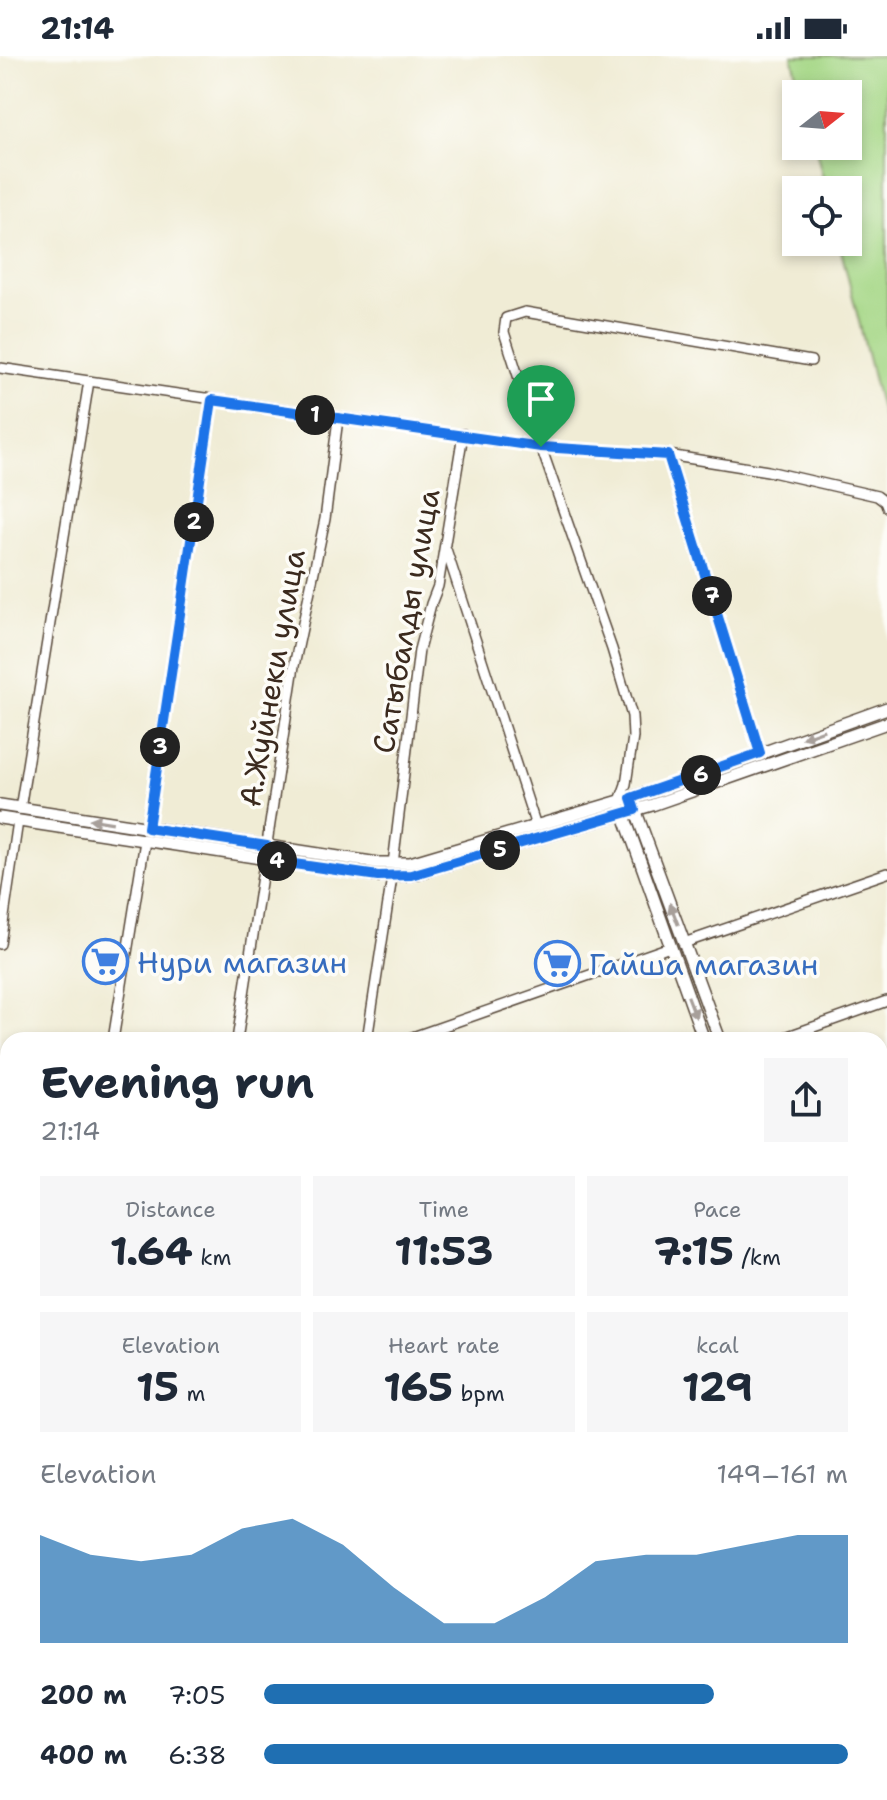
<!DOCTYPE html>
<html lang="en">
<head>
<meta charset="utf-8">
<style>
	:root { --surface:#fff; --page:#f6f6f7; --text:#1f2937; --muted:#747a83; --accent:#1f6fb2 }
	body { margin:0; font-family:"Shantell Sans",sans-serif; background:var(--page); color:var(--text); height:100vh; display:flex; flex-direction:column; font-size:30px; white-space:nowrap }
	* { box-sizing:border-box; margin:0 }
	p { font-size:26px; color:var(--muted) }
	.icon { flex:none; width:44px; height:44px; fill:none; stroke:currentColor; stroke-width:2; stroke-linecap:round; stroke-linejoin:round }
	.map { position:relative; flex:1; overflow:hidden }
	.sheet { position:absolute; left:0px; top:976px; width:888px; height:768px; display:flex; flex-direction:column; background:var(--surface); border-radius:24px 24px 0 0; box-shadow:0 4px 12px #0003 }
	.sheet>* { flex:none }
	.needle { width:52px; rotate:73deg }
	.controls { position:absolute; left:782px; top:24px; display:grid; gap:16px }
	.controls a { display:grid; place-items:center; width:80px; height:80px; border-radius:0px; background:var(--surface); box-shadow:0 4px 12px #0003; font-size:40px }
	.pin { position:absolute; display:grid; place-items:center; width:68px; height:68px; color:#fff; margin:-82px -34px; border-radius:50% 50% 50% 0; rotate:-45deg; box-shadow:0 0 8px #0007 }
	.pin .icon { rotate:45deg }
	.km { position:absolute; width:40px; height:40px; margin:-20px; border-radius:50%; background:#222; color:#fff; font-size:22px; line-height:40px; text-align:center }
	.round { display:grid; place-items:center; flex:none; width:84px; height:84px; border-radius:0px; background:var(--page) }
	.summary { display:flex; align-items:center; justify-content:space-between; height:136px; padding:0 40px }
	h1 { font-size:44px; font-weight:700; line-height:60px }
	.figures { display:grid; grid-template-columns:repeat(3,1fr); gap:12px; height:136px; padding:8px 40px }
	.figures div { display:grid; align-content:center; border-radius:0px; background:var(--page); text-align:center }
	.figures b { font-size:40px; font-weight:700 }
	.figures small { font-size:22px; font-weight:400 }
	.figures p { font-size:22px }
	.chart { height:224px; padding:16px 40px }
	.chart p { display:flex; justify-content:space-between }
	.chart svg { width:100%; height:144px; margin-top:8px; fill:var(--accent); opacity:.7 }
	ul { padding:0 40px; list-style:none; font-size:26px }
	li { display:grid; grid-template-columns:128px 96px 1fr; align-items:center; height:60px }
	li i { height:20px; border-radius:10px; background:var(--accent) }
	.status { display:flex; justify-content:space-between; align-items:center; height:56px; padding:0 40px; background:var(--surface); direction:ltr }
	.status svg { height:22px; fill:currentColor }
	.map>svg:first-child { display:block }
	.garden { fill:#a5d786; stroke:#708052; stroke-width:2 }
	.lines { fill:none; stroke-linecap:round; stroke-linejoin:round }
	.minor-casing { stroke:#564739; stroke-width:12 }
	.tertiary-casing { stroke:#564739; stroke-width:14 }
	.minor { stroke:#fff; stroke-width:9 }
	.tertiary { stroke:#fff; stroke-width:11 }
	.oneway { fill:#a79f9a }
	.route-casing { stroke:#fff; stroke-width:16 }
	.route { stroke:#1a73e8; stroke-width:10 }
	.labels { text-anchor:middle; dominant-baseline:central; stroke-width:7; stroke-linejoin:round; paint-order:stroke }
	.street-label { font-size:30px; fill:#3b2a1e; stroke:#fdfcf7 }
	.shop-label { font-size:30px; fill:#366cbe; stroke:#fdfcf7; text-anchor:start }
</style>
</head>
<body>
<div class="status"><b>21:14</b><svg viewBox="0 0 49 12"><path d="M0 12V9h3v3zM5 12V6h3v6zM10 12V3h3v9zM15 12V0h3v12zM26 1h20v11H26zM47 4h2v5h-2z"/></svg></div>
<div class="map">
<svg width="887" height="1744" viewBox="0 0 887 1744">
	<rect width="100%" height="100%" fill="#fdfcf7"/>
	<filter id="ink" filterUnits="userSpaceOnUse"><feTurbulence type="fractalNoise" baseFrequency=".0125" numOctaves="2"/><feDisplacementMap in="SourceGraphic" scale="16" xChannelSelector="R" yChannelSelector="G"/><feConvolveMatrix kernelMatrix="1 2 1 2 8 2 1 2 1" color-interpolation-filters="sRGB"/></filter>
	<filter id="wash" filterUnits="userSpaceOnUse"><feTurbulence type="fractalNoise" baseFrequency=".006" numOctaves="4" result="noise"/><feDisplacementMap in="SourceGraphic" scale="32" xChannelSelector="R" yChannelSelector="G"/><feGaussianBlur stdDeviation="1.8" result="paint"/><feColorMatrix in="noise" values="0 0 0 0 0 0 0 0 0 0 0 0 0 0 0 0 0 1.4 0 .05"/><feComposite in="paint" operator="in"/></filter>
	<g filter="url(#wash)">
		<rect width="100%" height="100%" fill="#f0ecd5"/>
		<path class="garden" d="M792 0H887V377L839 186H848V134H826L815 90H848V38H802Z"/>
	</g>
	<g filter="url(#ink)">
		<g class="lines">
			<defs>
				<g id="minor">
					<path d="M0 312 541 391 504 276 506 262 525 256 811 305"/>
					<path d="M668 399 760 697"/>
					<path d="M446 493 536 770"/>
					<path d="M620 745 626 728 633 681 632 660 612 593 541 391 668 399 768 415 877 440 885 446 887 451"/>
					<path d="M20 753 89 325"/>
					<path d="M148 772 212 344"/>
					<path d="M393 808 419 594 431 548 438 530 463 378"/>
					<path d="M684 887 887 817"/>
					<path d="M0 888 18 765"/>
					<path d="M113 984 145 785"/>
					<path d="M237 984 294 610 325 463 338 363"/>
					<path d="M367 984 392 821"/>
					<path d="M404 984 670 891"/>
					<path d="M777 984 887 945"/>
					<path d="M880 1095 887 1092"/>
					<path d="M0 1194 8 1196"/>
					<path d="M880 1240 887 1238"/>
					<path d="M880 1371 887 1369"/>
					<path d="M880 1502 887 1500"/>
					<path d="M0 1611 8 1612"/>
					<path d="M880 1636 887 1634"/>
					<path d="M0 1708 8 1654"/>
					<path d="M123 1744 125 1736"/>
					<path d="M251 1744 252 1736"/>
					<path d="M576 1744 599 1736"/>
				</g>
				<g id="tertiary">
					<path d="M633 748 720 984"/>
					<path d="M0 749 378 807H410L667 731 887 652"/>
					<path d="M622 754 704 984"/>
					<path d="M0 762 378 820 411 819 652 749 887 667"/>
					<path d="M880 1423 887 1441"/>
					<path d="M880 1465 887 1484"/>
				</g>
			</defs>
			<use href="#minor" class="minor-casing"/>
			<use href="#tertiary" class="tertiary-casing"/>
			<use href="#minor" class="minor"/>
			<use href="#tertiary" class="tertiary"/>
		</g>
		<defs><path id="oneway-solid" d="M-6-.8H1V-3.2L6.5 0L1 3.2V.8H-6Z" transform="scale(2)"/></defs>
		<g class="oneway">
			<use href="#oneway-solid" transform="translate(813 678) rotate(160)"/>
			<use href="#oneway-solid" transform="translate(101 765) rotate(-171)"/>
			<use href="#oneway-solid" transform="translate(674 858) rotate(-111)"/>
			<use href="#oneway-solid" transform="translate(692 951) rotate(69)"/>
		</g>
	</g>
	<g class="lines" filter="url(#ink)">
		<defs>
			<path id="route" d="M212 344 541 391 668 399 760 697 631 742 635 754 411 819 378 820 266 804 267 790 148 772Z"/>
		</defs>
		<use href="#route" class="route-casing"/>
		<use href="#route" class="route"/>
	</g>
	<defs>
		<symbol id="supermarket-ring" viewBox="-11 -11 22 22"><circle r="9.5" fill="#fdfcf7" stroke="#3f7fe0" stroke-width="1.5"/><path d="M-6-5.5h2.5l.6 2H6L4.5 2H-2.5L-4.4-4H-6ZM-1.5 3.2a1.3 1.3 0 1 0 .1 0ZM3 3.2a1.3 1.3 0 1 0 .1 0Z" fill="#3f7fe0"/></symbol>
	</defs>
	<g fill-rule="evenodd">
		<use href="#supermarket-ring" x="80" y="880" width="51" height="51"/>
		<use href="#supermarket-ring" x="532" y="882" width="51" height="51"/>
	</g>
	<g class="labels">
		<g class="street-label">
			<text transform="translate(406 565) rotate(-80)">Сатыбалды улица</text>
			<text transform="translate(272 622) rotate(-80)">А.Жуйнеки улица</text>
		</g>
		<g class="shop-label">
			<text x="137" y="906">Нури магазин</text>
			<text x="589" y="908">Гайша магазин</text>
		</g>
	</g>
</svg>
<div class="controls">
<a><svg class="needle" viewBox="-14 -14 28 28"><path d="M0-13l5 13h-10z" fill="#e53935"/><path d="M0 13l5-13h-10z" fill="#747a83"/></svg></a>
<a><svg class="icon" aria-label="locate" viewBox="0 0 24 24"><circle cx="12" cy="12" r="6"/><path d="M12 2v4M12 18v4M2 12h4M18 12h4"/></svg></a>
</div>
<div class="pin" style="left:541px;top:391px;background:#1e9e55"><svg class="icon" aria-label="arrive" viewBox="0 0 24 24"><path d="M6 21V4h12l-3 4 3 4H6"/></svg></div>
<b class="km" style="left:315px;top:359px">1</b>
<b class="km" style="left:194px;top:466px">2</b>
<b class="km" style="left:160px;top:691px">3</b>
<b class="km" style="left:277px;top:805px">4</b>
<b class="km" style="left:500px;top:794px">5</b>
<b class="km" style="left:701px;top:719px">6</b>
<b class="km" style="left:712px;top:540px">7</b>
<section class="sheet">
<div class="summary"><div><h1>Evening run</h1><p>21:14</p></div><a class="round"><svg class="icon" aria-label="share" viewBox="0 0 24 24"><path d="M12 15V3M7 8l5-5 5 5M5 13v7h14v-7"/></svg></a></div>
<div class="figures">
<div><p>Distance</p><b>1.64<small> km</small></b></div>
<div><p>Time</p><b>11:53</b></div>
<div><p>Pace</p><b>7:15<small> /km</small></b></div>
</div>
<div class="figures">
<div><p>Elevation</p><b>15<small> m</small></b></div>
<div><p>Heart rate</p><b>165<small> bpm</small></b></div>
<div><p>kcal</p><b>129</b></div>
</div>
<div class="chart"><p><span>Elevation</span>149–161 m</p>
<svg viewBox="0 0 160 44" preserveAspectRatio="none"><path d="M0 44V11L10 17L20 19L30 17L40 9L50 6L60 14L70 27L80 38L90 38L100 30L110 19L120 17L130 17L140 14L150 11L160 11V44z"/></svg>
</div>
<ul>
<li><b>200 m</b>7:05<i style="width:77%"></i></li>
<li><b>400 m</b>6:38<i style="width:100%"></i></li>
</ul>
</section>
</div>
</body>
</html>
